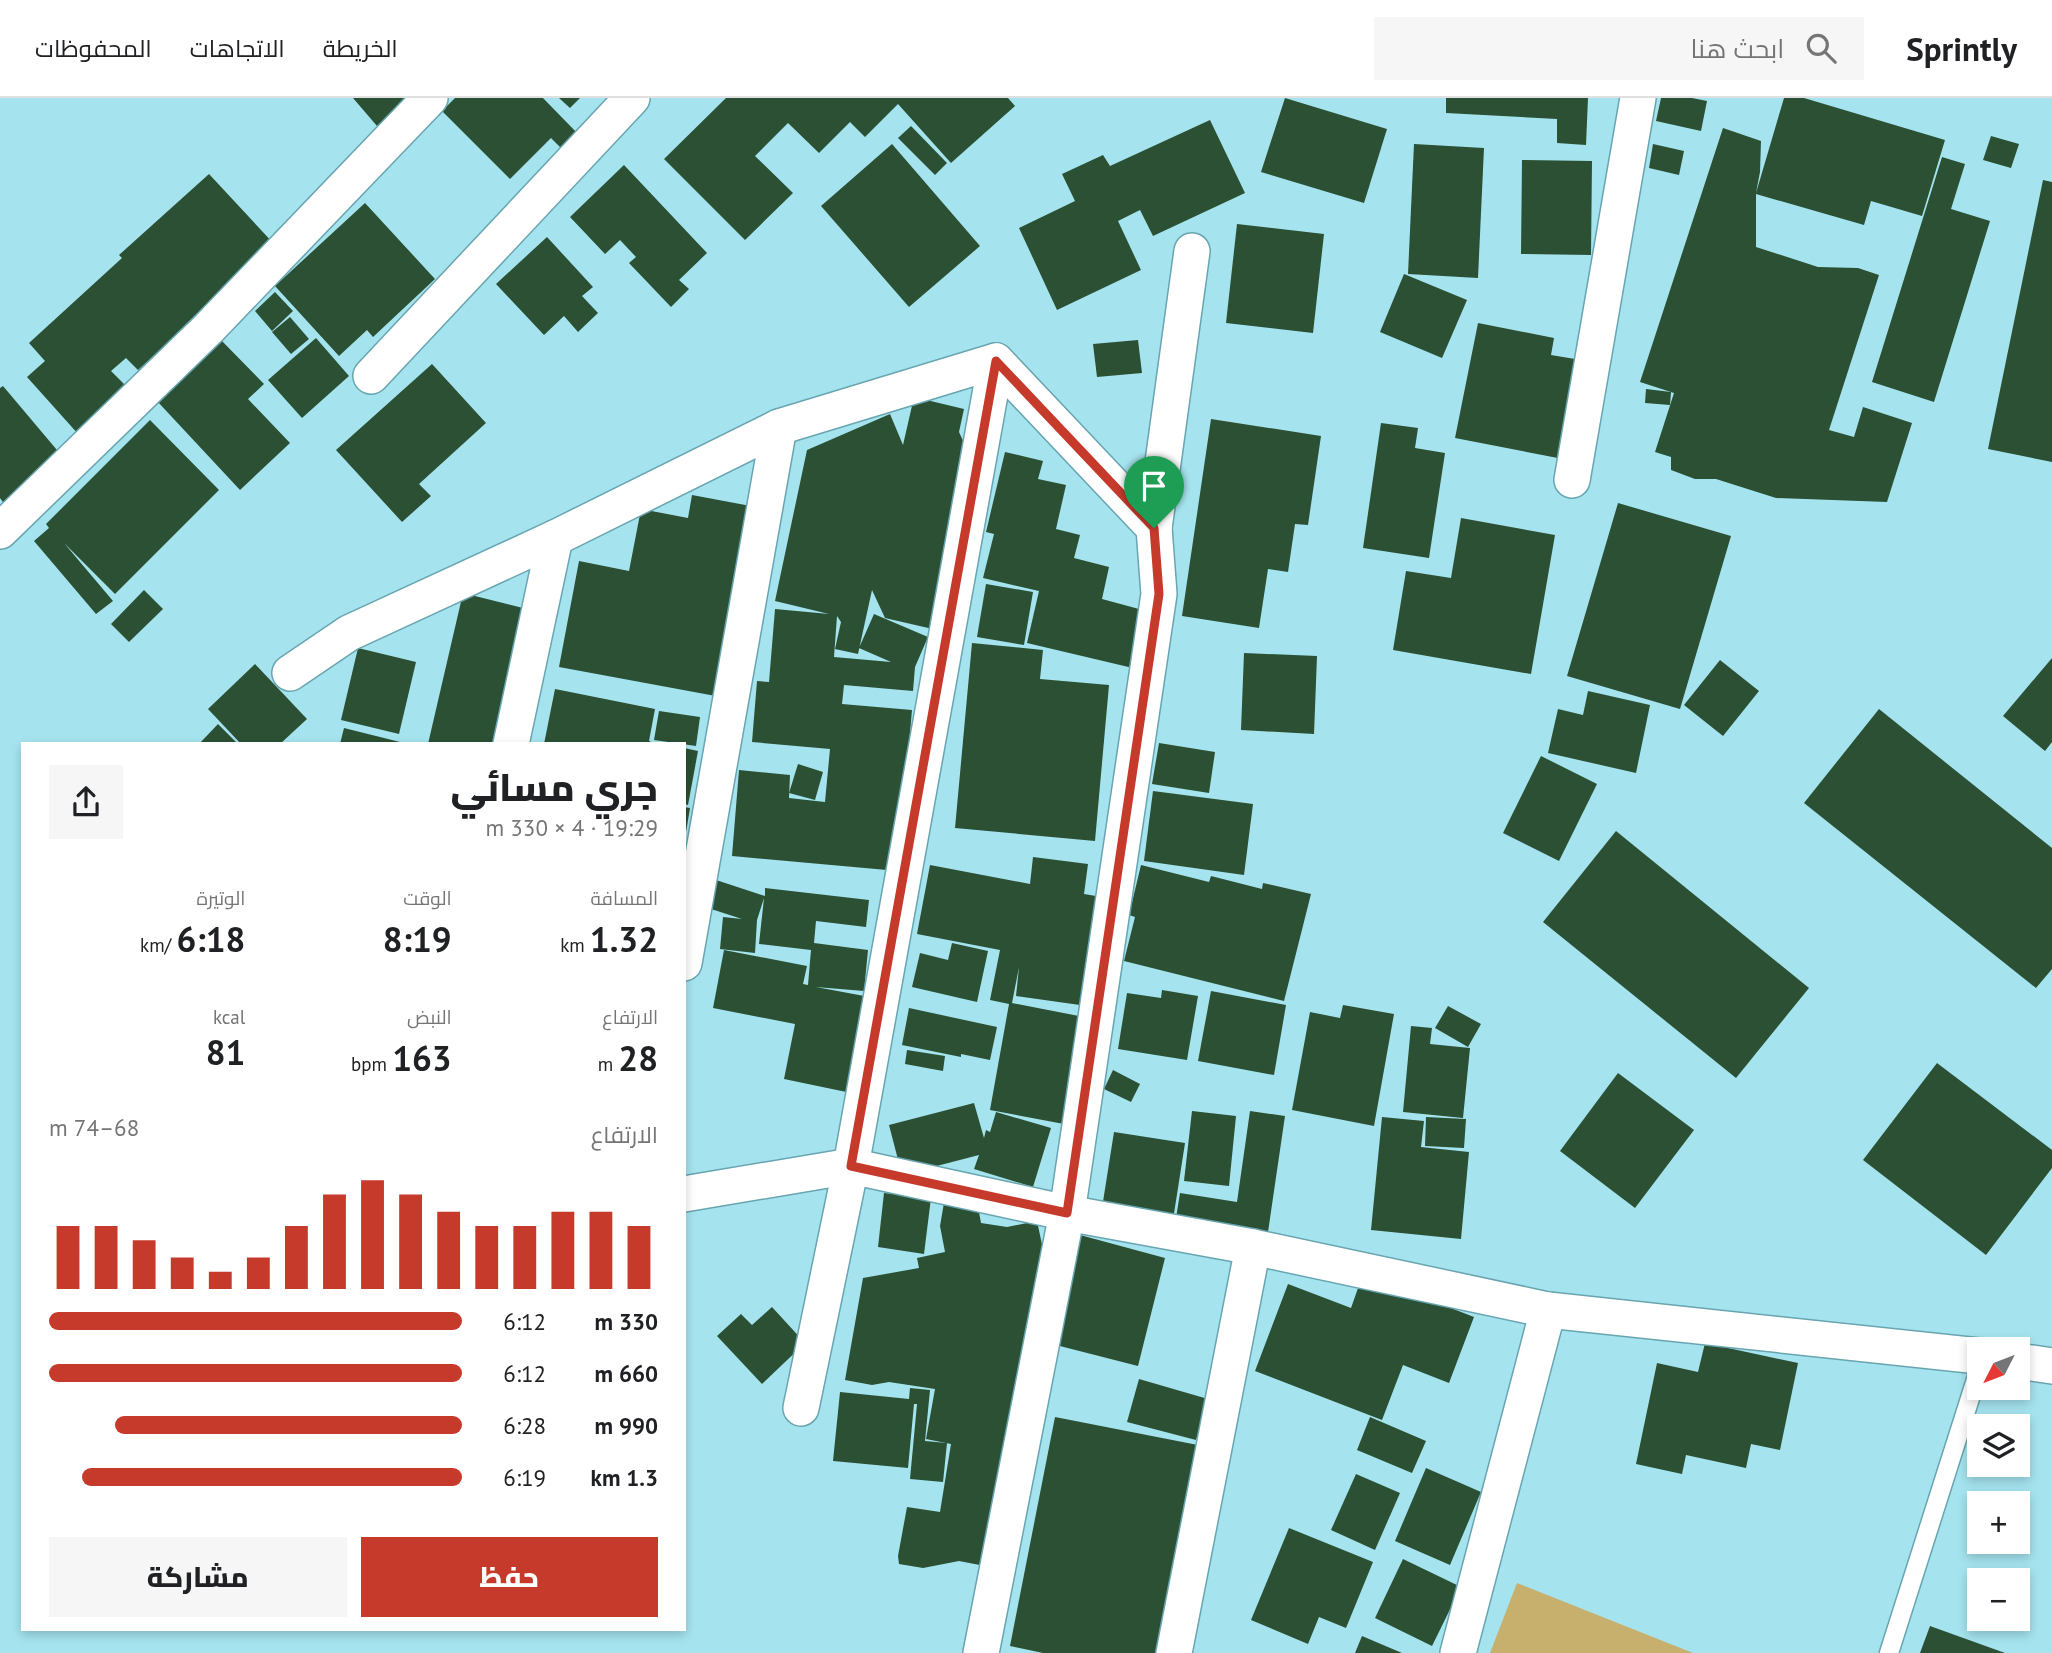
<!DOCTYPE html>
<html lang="ar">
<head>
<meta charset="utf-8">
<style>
	:root { --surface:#fff; --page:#f6f6f6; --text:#202124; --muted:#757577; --line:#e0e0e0; --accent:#c63a2c }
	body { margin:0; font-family:"PT Sans",Cairo,sans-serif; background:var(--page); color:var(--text); direction:rtl; height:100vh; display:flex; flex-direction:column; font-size:26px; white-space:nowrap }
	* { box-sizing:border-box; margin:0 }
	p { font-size:23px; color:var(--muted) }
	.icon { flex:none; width:38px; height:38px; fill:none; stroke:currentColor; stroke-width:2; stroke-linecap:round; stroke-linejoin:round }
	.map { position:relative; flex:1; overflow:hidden; direction:ltr }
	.drawer { position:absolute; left:21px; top:644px; width:665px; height:889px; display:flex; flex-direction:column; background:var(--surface); border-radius:0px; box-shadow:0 4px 10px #0003; direction:rtl }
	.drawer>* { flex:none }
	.needle { width:46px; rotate:228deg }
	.buttons { position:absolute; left:1967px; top:1239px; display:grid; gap:14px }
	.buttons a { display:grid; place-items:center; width:63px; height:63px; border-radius:0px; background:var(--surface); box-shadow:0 4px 10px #0003; font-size:35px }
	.pin { position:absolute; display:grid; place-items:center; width:60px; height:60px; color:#fff; margin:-72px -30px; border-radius:50% 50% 50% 0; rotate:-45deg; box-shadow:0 0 7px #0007 }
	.pin .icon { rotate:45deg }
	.round { display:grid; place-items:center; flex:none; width:74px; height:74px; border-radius:0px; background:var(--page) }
	.overview { display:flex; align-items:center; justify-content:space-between; height:119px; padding:0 28px }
	h1 { font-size:38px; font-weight:800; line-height:52px }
	.figures { display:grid; grid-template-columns:repeat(3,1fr); gap:10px; height:119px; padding:7px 28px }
	.figures div { display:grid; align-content:center }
	.figures b { font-size:35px; font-weight:800 }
	.figures small { font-size:19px; font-weight:400 }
	.figures p { font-size:19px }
	.chart { height:196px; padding:14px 28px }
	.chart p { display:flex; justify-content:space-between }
	.chart svg { width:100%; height:126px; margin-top:7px; stroke:var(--accent); stroke-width:6 }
	.primary-button { display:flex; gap:14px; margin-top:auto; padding:14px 28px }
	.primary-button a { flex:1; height:80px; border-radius:0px; background:var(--accent); color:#fff; font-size:28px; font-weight:800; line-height:80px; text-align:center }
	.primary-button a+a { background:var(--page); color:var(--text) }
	ul { padding:0 28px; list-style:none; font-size:23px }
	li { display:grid; grid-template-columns:112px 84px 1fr; align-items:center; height:52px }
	li i { height:18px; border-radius:9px; background:var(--accent) }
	header { display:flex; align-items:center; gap:42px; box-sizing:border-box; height:98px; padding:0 35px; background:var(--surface); border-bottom:2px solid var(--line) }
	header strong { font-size:33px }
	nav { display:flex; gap:38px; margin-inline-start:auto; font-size:24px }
	.search { width:490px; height:63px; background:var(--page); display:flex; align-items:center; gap:18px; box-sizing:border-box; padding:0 24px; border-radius:0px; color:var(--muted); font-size:26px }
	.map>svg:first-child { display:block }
	.green { fill:#c7af6e }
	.building { fill:#2b5033 }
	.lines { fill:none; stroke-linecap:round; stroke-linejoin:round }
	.lane-casing { stroke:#68a5b0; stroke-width:21 }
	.street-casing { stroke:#68a5b0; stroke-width:38 }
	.lane { stroke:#fff; stroke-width:18 }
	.street { stroke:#fff; stroke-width:35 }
	.route-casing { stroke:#fff; stroke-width:14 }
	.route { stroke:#c63a2c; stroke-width:9 }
</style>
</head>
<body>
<header>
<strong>Sprintly</strong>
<div class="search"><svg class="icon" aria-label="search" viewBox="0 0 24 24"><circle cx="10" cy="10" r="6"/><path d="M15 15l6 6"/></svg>ابحث هنا</div>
<nav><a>الخريطة</a><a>الاتجاهات</a><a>المحفوظات</a></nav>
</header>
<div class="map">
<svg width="2052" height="1555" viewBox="0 0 2052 1555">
	<rect width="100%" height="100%" fill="#a5e4ef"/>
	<path class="green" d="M1517 1485 1693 1555H1490Z"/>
	<g class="building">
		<path d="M353 0H409L377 28Z"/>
		<path d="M455 0H543L580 38 564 53 551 40 510 81 442 13Z"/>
		<path d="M559 0H580L570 10Z"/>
		<path d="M726 0H1008L1015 8 951 65 898 6 865 39 850 24 819 55 788 25 755 58 793 95 745 142 664 61Z"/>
		<path d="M1285 0 1387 31 1364 105 1261 74Z"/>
		<path d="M1446 0H1588L1586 47 1557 45V21L1446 15Z"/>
		<path d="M1661 0H1692L1707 3 1701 33 1656 23Z"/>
		<path d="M1784 0H1804L1945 42 1922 118 1871 103 1864 127 1756 96V149L1818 169 1858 170 1879 177 1829 332 1854 339 1863 309 1912 325 1887 404 1776 400 1716 381H1695L1671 372V359L1655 354 1674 295 1640 284 1723 30 1761 43 1760 74 1756 95Z"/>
		<path d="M1210 22 1245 95 1153 138 1140 112 1118 123 1141 172 1057 212 1019 130 1075 103 1062 76 1103 57 1110 68Z"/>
		<path d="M911 28 947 65 935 77 898 40Z"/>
		<path d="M1991 38 2019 46 2011 70 1983 62Z"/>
		<path d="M892 46 980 148 909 209 821 108Z"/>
		<path d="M1414 46 1484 50 1478 180 1408 176Z"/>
		<path d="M1653 46 1684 53 1679 77 1649 70Z"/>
		<path d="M1942 59 1965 66 1951 111 1990 123 1934 304 1872 284Z"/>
		<path d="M1522 62 1592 63 1591 157 1521 156Z"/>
		<path d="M624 67 707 155 679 182 689 191 671 209 629 165 636 159 620 142 605 156 570 119Z"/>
		<path d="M209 76 275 147 138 272 126 260 111 273 130 292 79 337 27 279 45 263 29 245 122 160 119 157Z"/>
		<path d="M2043 82 2052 84V364L1988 351Z"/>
		<path d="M365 105 435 181 373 239 367 232 339 258 275 188Z"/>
		<path d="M1237 126 1324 136 1313 235 1226 225Z"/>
		<path d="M547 139 593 189 582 198 598 215 578 234 564 218 544 237 496 186Z"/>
		<path d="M1404 176 1467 202 1442 260 1380 234Z"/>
		<path d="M275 194 293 213 272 233 255 213Z"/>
		<path d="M290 219 309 241 291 256 272 234Z"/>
		<path d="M1478 225 1554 240 1551 257 1581 262 1563 361 1455 340Z"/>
		<path d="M316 240 349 278 302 320 268 282Z"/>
		<path d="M221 242 264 286 248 301 290 345 240 392 157 303Z"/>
		<path d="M1138 242 1142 275 1097 279 1093 246Z"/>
		<path d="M432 266 486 325 419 386 431 398 402 424 336 352Z"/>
		<path d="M3 288 62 358 5 407 0 400V290Z"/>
		<path d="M1646 291 1671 294 1670 307 1645 305Z"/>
		<path d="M914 299 964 311 959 334 969 356 941 467 948 482 937 532 885 520 872 492 858 556 835 551 841 524 837 518 834 559 891 564 859 550 874 516 928 539 915 569 913 593 844 587 842 606 912 612 898 773 732 758 739 672 790 677 789 700 825 704 830 651 752 644 757 583 769 584 775 511 829 516 775 503 807 352 890 316 903 347Z"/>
		<path d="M1211 321 1321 338 1308 427 1295 426 1288 474 1268 471 1259 530 1182 518Z"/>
		<path d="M150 322 219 392 115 496 64 445 113 503 96 516 34 443 49 430 46 426Z"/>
		<path d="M1381 325 1418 330 1415 350 1445 355 1429 460 1363 450Z"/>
		<path d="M1005 354 1043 363 1038 381 1066 387 1056 431 1080 437 1074 460 1109 469 1102 501 1150 514 1137 571 1027 545 1039 493 983 480 994 436 986 434Z"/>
		<path d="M692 397 756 409 721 599 559 569 579 463 629 473 641 411 688 420Z"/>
		<path d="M1618 405 1731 438 1680 611 1567 578Z"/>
		<path d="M1461 420 1555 437 1531 576 1393 552 1406 473 1451 480Z"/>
		<path d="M986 486 1033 494 1024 547 977 539Z"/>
		<path d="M144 492 163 511 129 544 111 526Z"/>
		<path d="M463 495 539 514 508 646H428Z"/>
		<path d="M972 545 1043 552 1040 581 1109 587 1095 743 955 730Z"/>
		<path d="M358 550 416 564 399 636 341 622Z"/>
		<path d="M1244 555 1317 558 1314 636 1241 632Z"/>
		<path d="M2052 560V644L2045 653 2003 618Z"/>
		<path d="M1720 562 1759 593 1723 638 1684 607Z"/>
		<path d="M255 566 307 621 280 646H241L208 611Z"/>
		<path d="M555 591 655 611 649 643 656 646H544Z"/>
		<path d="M1588 593 1650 607 1636 675 1548 655 1558 611 1583 617Z"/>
		<path d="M1879 611 2052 750V871L2036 890 1804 705Z"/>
		<path d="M659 613 700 619 696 648 654 642Z"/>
		<path d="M218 626 238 646H199Z"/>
		<path d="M344 630 404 645V646H340Z"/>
		<path d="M1159 645 1215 654 1209 695 1152 686Z"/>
		<path d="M684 650 698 653 688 707 684 706Z"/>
		<path d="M1541 658 1597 686 1559 763 1503 735Z"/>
		<path d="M798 666 823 674 815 702 789 695Z"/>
		<path d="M1153 693 1253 706 1244 777 1144 763Z"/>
		<path d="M684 709 690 710 686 734H684Z"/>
		<path d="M1616 733 1809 890 1736 980 1543 824Z"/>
		<path d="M1033 759 1088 766 1084 796 1102 799 1087 908 1016 898 1019 869 1012 905 1084 919 1064 1026 990 1012 1009 906 990 902 1000 852 917 836 930 767 1030 786Z"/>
		<path d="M1141 767 1209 784 1211 778 1262 791 1263 785 1311 796 1284 903 1124 863 1135 819 1129 817Z"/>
		<path d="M716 782 765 798V790L869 802 866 829 816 823 814 845 868 852 864 893 816 889 875 900 856 996 784 981 795 926 713 910 724 852 807 868 803 886 808 887 811 852 759 846 764 800 757 822 755 855 720 851 723 819 742 821 708 810Z"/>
		<path d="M952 845 988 853 977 904 912 889 920 855 948 862Z"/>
		<path d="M1162 892 1198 898 1187 962 1118 951 1127 895 1161 900Z"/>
		<path d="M1211 893 1286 907 1274 977 1198 963Z"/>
		<path d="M1343 907 1394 916 1374 1028 1292 1012 1310 914 1340 920Z"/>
		<path d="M1448 908 1481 926 1468 949 1435 930Z"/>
		<path d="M909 910 997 929 990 962 961 956V959L902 947Z"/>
		<path d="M1411 928 1432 930 1430 946 1470 950 1463 1020 1403 1014Z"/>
		<path d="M907 952 945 958 943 973 905 966Z"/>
		<path d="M1937 965 2052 1052V1070L1986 1157 1863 1062Z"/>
		<path d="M1113 972 1140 986 1131 1004 1104 991Z"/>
		<path d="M1618 975 1694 1032 1635 1110 1560 1053Z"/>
		<path d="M974 1005 984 1040 986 1032 990 1034 996 1014 1051 1030 1033 1089 974 1071 979 1057 902 1077 889 1027Z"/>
		<path d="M1192 1013 1236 1018 1229 1088 1184 1083Z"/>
		<path d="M1250 1013 1285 1018 1268 1134 1176 1120 1180 1095 1237 1104Z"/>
		<path d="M1382 1019 1424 1023 1421 1049 1469 1054 1461 1141 1371 1132Z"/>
		<path d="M1426 1019 1466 1021 1464 1050 1425 1048Z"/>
		<path d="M1114 1034 1185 1045 1173 1122 1102 1110Z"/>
		<path d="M946 1093 976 1098 981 1125 1007 1129 1037 1123 1047 1170 985 1468 959 1463 923 1470 899 1466 898 1458 907 1409 940 1414 951 1346 926 1341 935 1291 889 1284 872 1287 845 1282 863 1180 919 1170 917 1160 945 1154 940 1128Z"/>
		<path d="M884 1095 931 1100 924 1156 878 1149Z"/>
		<path d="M1080 1137 1165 1160 1138 1268 1052 1246Z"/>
		<path d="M1363 1176 1474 1219 1449 1285 1403 1267 1382 1322 1255 1273 1288 1186 1351 1210Z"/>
		<path d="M772 1209 805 1245 762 1286 717 1238 741 1216 752 1227Z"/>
		<path d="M1705 1245 1798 1265 1780 1352 1751 1346 1746 1370 1686 1357 1682 1376 1636 1366 1657 1265 1698 1274Z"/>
		<path d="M1139 1281 1208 1301 1196 1342 1127 1324Z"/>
		<path d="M910 1290 930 1292 925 1343 947 1345 943 1384 910 1381 917 1306H914L908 1370 833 1363 840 1294 909 1301Z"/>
		<path d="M1055 1319 1208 1349 1168 1555H1043L1010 1548Z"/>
		<path d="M1370 1319 1426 1343 1412 1375 1357 1352Z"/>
		<path d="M1426 1370 1481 1394 1450 1467 1395 1443Z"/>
		<path d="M1356 1376 1400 1395 1375 1452 1331 1432Z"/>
		<path d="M1289 1430 1373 1464 1346 1530 1319 1519 1308 1546 1251 1522Z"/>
		<path d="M1403 1461 1461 1489 1432 1548 1375 1520Z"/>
		<path d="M1930 1528 2005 1555H1920Z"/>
		<path d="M1362 1538 1402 1555H1355Z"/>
	</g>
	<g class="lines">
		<defs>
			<path id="lane" d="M1889 1555 1979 1272"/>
			<g id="street">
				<path d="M371 278 632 0"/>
				<path d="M1572 382 1638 0"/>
				<path d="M1154 430 1192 153"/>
				<path d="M0 433 209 230 430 0"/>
				<path d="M290 575 349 535 555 440 779 329 996 263 1154 430 1159 496 1067 1115 981 1555"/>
				<path d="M511 646 555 440"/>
				<path d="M684 865 779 329"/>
				<path d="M684 1096 851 1068 1067 1115 1253 1149 1548 1212 1979 1258"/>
				<path d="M2018 1263 2052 1268"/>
				<path d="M801 1310 851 1068 996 263"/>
				<path d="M1174 1555 1253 1149"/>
				<path d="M1458 1555 1548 1212"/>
			</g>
		</defs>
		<use href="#lane" class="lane-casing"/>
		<use href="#street" class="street-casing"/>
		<use href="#lane" class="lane"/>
		<use href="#street" class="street"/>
	</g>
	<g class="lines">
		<defs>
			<path id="route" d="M996 263 1154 430 1159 496 1067 1115 851 1068Z"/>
		</defs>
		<use href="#route" class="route-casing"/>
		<use href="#route" class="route"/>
	</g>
</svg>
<div class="buttons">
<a><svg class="needle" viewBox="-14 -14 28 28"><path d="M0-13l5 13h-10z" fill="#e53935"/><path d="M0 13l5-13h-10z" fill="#757577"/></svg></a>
<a><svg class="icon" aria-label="layers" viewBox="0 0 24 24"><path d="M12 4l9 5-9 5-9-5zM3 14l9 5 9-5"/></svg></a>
<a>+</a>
<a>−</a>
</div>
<div class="pin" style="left:1154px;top:430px;background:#1e9e55"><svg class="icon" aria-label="arrive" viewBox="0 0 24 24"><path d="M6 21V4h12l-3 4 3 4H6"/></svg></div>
<section class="drawer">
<div class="overview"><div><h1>جري مسائي</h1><p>19:29 · 4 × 330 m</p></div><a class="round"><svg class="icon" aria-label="share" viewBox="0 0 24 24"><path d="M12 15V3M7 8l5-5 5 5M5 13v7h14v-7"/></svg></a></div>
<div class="figures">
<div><p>المسافة</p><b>1.32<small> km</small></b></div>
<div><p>الوقت</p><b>8:19</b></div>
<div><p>الوتيرة</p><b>6:18<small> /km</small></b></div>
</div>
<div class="figures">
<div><p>الارتفاع</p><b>28<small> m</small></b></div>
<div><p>النبض</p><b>163<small> bpm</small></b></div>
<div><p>kcal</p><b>81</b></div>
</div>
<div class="chart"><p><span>الارتفاع</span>68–74 m</p>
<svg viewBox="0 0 160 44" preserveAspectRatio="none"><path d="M5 44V22M15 44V22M25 44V27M35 44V33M45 44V38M55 44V33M65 44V22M75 44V11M85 44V6M95 44V11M105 44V17M115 44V22M125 44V22M135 44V17M145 44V17M155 44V22"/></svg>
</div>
<ul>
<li><b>330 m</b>6:12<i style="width:100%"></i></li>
<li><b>660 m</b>6:12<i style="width:100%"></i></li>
<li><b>990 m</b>6:28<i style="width:84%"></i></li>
<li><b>1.3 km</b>6:19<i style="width:92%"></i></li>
</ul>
<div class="primary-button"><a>حفظ</a><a>مشاركة</a></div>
</section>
</div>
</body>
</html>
